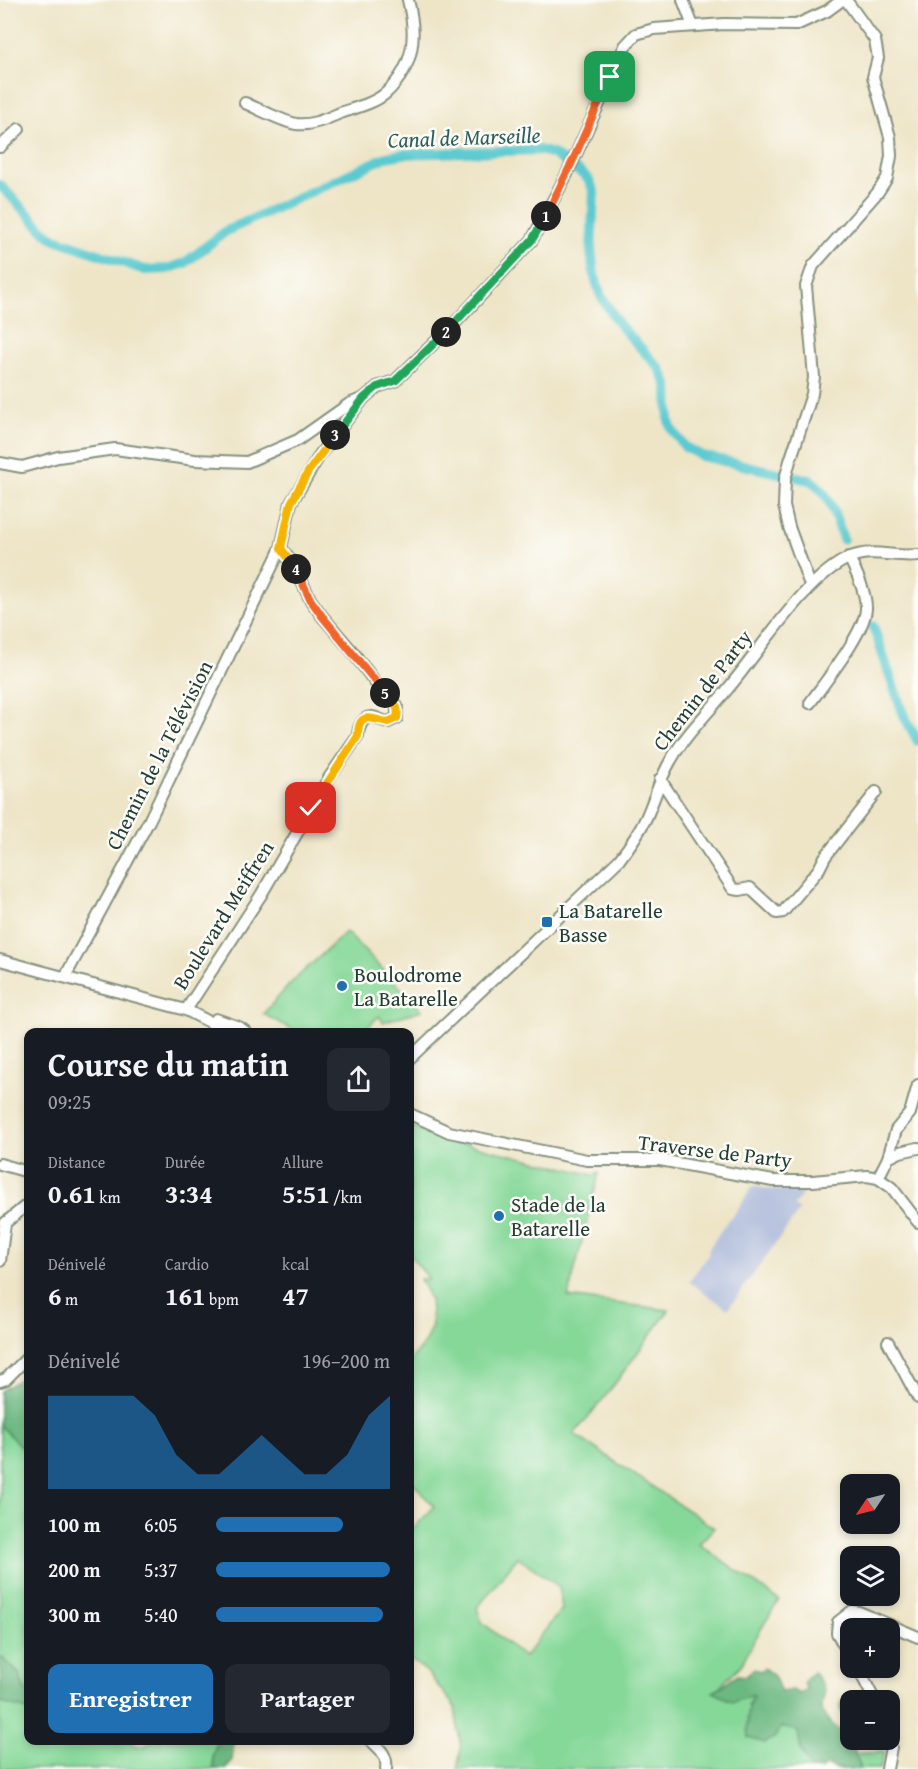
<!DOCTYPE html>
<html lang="fr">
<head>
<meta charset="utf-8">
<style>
	:root { --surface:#171b24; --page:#242831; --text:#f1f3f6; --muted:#9ea1a6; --accent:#1f6fb2 }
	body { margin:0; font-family:"Gentium Book Plus",serif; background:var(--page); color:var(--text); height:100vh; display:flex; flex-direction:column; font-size:22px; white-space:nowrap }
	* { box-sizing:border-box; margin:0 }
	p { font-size:20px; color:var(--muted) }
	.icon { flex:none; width:33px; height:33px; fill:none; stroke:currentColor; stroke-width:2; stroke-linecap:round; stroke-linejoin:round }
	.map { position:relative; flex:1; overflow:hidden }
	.drawer { position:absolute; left:24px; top:1028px; width:390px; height:717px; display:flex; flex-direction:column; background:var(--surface); border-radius:12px; box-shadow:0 3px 9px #0003 }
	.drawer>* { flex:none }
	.needle { width:39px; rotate:235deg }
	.buttons { position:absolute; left:840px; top:1474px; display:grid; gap:12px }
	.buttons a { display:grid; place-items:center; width:60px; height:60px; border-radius:12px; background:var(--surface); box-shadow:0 3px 9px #0003; font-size:30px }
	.pin { position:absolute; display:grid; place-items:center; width:51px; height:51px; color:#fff; margin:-26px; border-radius:12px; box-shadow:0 3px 9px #0006 }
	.km { position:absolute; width:30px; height:30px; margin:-15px; border-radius:50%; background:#222; color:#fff; font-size:16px; line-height:30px; text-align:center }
	.round { display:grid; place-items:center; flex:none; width:63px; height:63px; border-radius:12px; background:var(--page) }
	.summary { display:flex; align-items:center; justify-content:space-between; height:102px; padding:0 24px }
	h1 { font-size:33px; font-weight:800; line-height:45px }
	.metrics { display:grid; grid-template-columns:repeat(3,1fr); gap:9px; height:102px; padding:6px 24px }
	.metrics div { display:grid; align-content:center }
	.metrics b { font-size:26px; font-weight:800 }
	.metrics small { font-size:16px; font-weight:400 }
	.metrics p { font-size:16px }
	.chart { height:168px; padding:12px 24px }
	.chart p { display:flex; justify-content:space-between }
	.chart svg { width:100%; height:108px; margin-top:6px; fill:var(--accent); opacity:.7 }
	.action { display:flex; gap:12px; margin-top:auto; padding:12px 24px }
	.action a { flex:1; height:69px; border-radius:12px; background:var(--accent); color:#fff; font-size:24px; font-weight:800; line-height:69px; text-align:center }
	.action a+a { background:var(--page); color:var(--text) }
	ul { padding:0 24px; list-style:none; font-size:20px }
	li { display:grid; grid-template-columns:96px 72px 1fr; align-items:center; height:45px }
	li i { height:15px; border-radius:8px; background:var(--accent) }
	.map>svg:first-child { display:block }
	.industrial { fill:#b9c4de }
	.green { fill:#86d899; stroke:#528a66; stroke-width:1.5; fill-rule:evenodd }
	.forest { fill:#6cb881; stroke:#467a5a; stroke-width:1.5 }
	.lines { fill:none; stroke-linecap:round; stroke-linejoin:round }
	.canal { stroke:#5ccad0; stroke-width:10 }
	.minor-casing { stroke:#86917e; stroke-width:14 }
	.minor { stroke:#fff; stroke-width:10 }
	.split-1-casing { stroke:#fff; stroke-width:12 }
	.split-2-casing { stroke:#fff; stroke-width:12 }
	.split-3-casing { stroke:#fff; stroke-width:12 }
	.split-4-casing { stroke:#fff; stroke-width:12 }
	.split-5-casing { stroke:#fff; stroke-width:12 }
	.split-6-casing { stroke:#fff; stroke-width:12 }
	.split-1 { stroke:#f0652b; stroke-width:8 }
	.split-2 { stroke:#22a559; stroke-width:8 }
	.split-3 { stroke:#22a559; stroke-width:8 }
	.split-4 { stroke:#f5b400; stroke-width:8 }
	.split-5 { stroke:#f0652b; stroke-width:8 }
	.split-6 { stroke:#f5b400; stroke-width:8 }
	.poi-dot { fill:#1f6fb2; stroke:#fdfcf7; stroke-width:2 }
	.labels { text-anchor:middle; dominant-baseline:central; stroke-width:5; stroke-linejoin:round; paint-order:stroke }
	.street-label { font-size:21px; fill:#1f3d34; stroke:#fdfcf7 }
	.poi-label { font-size:21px; fill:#1f3d34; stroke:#fdfcf7; text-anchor:start }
	.water-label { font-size:22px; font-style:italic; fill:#2e605b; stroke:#fdfcf7 }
</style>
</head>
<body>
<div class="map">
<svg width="918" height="1769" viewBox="0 0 918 1769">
	<rect width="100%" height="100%" fill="#fdfcf7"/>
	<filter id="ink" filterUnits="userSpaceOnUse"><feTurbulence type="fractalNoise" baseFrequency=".0167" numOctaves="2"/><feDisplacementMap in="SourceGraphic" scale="12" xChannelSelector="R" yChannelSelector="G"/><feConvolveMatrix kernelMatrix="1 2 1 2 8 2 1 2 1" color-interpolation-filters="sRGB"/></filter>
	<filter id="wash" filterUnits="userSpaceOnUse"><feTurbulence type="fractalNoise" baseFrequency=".008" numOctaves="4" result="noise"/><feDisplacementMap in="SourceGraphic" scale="24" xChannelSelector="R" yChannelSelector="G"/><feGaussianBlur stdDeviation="1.35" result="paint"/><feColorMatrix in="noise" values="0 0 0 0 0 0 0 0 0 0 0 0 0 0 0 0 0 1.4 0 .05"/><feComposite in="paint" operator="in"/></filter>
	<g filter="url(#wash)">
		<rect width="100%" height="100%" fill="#eee5c7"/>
		<path class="industrial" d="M753 1186 773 1190 805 1191 794 1206 800 1210 728 1309 689 1282 710 1252 708 1250 729 1218 731 1219Z"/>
		<g class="green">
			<path d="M346 932 422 1010 383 1022 379 1016 366 1029 369 1032H297L263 1014 292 982Z"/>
			<path d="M410 1126 442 1138 594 1175 599 1173 568 1297 669 1310 608 1393 574 1434 714 1528 699 1544 779 1600 750 1647 742 1664 714 1692 754 1694 748 1706 774 1738 781 1727 798 1731 801 1751 813 1769H457L461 1749 455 1707 427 1672 410 1659V1532L434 1507 410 1479V1361L425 1342 432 1325 430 1299 420 1279H429L410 1255ZM518 1557 559 1587 562 1609 524 1657 482 1622 477 1608Z"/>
			<path d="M0 1425 28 1454V1692L24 1689 19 1674 3 1658H0Z"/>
			<path d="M0 1693 2 1703 28 1710V1740H49L51 1744 63 1747 70 1740H128L136 1746H145L155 1740H218L213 1755 214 1769H0Z"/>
			<path d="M884 1752 880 1769H857L860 1765 855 1754Z"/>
		</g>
		<g class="forest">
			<path d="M28 1371V1454L0 1425V1391L23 1377Z"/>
			<path d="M0 1658H3L19 1674 24 1689 28 1692V1710L1 1703Z"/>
			<path d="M764 1668 774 1676 781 1692 792 1690 800 1694 807 1689 803 1683 813 1672C826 1687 826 1692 821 1710L837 1730 848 1727V1722L840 1709 843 1700 850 1707V1740H854L855 1754 860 1765 857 1769H836L827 1765 822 1769H811L801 1751 798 1731 781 1727 774 1738 765 1743 748 1738C746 1721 747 1710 754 1695L733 1702 713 1692 738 1675 746 1676 753 1669 761 1671Z"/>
			<path d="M218 1740H234L232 1761 225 1769H214L213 1755Z"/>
		</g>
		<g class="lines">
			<g class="canal">
				<path d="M0 185 46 233 55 239 145 270 167 269 185 263 226 231 386 157 403 154 539 150 553 154 584 175 588 179 594 191 591 251 594 274 601 296 619 324 660 369 668 386 669 421 672 430 685 447 702 456 810 480C831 493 835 517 843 539"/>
				<path d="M873 626 903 714 918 741"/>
			</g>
		</g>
	</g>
	<g filter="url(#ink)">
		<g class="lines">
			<defs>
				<g id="minor">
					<path d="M683 0 693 26"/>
					<path d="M245 103C259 109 281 121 296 124 311 126 326 119 340 113 355 108 375 103 386 93 415 66 417 35 408 0"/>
					<path d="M0 147 19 129"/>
					<path d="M0 463 22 467 58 457 115 449 195 460 247 462 298 440 349 404 364 398"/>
					<path d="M810 585 789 527 784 506 785 479 790 461 812 394 814 377 806 286 813 266 878 192 887 178 891 156 890 137 873 77 878 58 875 40 846 0"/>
					<path d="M810 703C824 683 868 629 866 606 865 590 856 572 849 557"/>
					<path d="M660 779 733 889 740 890 750 888 777 913 783 912 819 869 825 857 876 792"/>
					<path d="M0 960 186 1010 229 1032"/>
					<path d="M65 977 149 821 281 548"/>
					<path d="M186 1010 261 895 329 778 358 736C358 729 362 716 372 717 378 718 382 721 388 722L397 718V706L375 682 352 651 322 616 310 599 295 567 281 548 291 503 321 453 364 398 377 387 395 381 456 322 532 240 567 174 625 46 636 34 654 29 724 24 796 25 827 11 842 0"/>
					<path d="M216 1019 239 1027 246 1032"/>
					<path d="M410 1058 619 860C629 847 639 833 646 818 655 798 660 778 671 760 687 732 711 710 731 685 761 649 808 574 851 557 873 548 895 558 918 555"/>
					<path d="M410 1114 449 1132 587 1160H660L773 1181H813L867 1176 878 1178 892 1188 918 1222"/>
					<path d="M888 1158 900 1152 918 1148"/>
					<path d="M0 1164 28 1172"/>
					<path d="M878 1178 888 1158 896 1130 910 1113 918 1085"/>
					<path d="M0 1261 5 1223 28 1204"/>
					<path d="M888 1342 918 1398"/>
					<path d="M0 1381 6 1379 28 1357"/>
					<path d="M850 1656 837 1633 838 1622 852 1611 859 1612 918 1637"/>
					<path d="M858 1668 875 1701"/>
					<path d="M370 1740C380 1749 388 1755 386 1769"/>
					<path d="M887 1769 891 1747 890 1737"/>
				</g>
			</defs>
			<use href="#minor" class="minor-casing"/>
			<use href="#minor" class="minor"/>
		</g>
	</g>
	<g class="lines" filter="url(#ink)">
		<defs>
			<path id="split-1" d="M546 216 574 158 610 77"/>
			<path id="split-2" d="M446 332 532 240 546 216"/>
			<path id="split-3" d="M335 435 364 398 377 387 395 381 446 332"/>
			<path id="split-4" d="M296 569 281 548 291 503 308 472 335 435"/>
			<path id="split-5" d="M296 569 310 599 322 616 385 693"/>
			<path id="split-6" d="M311 808 358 736C358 709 373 720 388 722L397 718C400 706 393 701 385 693"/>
		</defs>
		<use href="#split-1" class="split-1-casing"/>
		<use href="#split-2" class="split-2-casing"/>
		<use href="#split-3" class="split-3-casing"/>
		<use href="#split-4" class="split-4-casing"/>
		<use href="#split-5" class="split-5-casing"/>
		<use href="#split-6" class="split-6-casing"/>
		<use href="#split-1" class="split-1"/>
		<use href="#split-2" class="split-2"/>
		<use href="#split-3" class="split-3"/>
		<use href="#split-4" class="split-4"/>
		<use href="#split-5" class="split-5"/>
		<use href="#split-6" class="split-6"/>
	</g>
	<g class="poi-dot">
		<rect x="541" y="916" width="12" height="12" rx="3"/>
		<circle cx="342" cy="986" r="6"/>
		<circle cx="499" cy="1216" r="6"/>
	</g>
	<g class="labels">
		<g class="street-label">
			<text transform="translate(702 690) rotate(-52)">Chemin de Party</text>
			<text transform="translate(159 755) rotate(-63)">Chemin de la Télévision</text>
			<text transform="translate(223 915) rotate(-58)">Boulevard Meiffren</text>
			<text transform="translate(715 1151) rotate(7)">Traverse de Party</text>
		</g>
		<g class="poi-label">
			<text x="559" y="910">La Batarelle<tspan x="559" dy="24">Basse</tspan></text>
			<text x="354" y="974">Boulodrome<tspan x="354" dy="24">La Batarelle</tspan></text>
			<text x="511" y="1204">Stade de la<tspan x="511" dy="24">Batarelle</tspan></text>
		</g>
		<g class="water-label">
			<text transform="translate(464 137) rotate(-2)">Canal de Marseille</text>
		</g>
	</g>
</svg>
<div class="buttons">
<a><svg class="needle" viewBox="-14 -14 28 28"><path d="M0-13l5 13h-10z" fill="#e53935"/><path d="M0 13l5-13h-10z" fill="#9ea1a6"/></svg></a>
<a><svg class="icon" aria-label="layers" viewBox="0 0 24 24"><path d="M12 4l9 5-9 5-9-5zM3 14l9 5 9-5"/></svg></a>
<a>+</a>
<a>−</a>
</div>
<div class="pin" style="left:610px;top:77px;background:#1e9e55"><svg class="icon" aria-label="arrive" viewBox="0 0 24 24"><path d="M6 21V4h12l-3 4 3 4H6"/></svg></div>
<div class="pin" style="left:311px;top:808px;background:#d93025"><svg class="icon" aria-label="check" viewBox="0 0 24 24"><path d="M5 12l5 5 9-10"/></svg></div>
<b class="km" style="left:546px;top:216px">1</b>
<b class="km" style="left:446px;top:332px">2</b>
<b class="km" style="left:335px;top:435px">3</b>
<b class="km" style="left:296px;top:569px">4</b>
<b class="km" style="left:385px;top:693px">5</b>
<section class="drawer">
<div class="summary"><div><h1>Course du matin</h1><p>09:25</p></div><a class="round"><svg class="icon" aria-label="share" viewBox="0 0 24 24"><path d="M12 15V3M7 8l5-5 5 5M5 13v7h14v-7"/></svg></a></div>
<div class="metrics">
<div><p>Distance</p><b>0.61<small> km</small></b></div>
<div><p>Durée</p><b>3:34</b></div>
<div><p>Allure</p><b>5:51<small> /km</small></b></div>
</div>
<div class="metrics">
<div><p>Dénivelé</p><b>6<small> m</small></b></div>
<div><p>Cardio</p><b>161<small> bpm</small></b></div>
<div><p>kcal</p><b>47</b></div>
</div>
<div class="chart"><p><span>Dénivelé</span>196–200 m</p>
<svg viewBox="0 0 160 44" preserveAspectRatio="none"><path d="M0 44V6L10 6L20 6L30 6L40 6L50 14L60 30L70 38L80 38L90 30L100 22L110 30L120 38L130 38L140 30L150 14L160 6V44z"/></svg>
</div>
<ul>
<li><b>100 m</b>6:05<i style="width:73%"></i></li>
<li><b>200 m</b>5:37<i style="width:100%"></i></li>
<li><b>300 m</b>5:40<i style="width:96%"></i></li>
</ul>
<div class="action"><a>Enregistrer</a><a>Partager</a></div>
</section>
</div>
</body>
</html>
